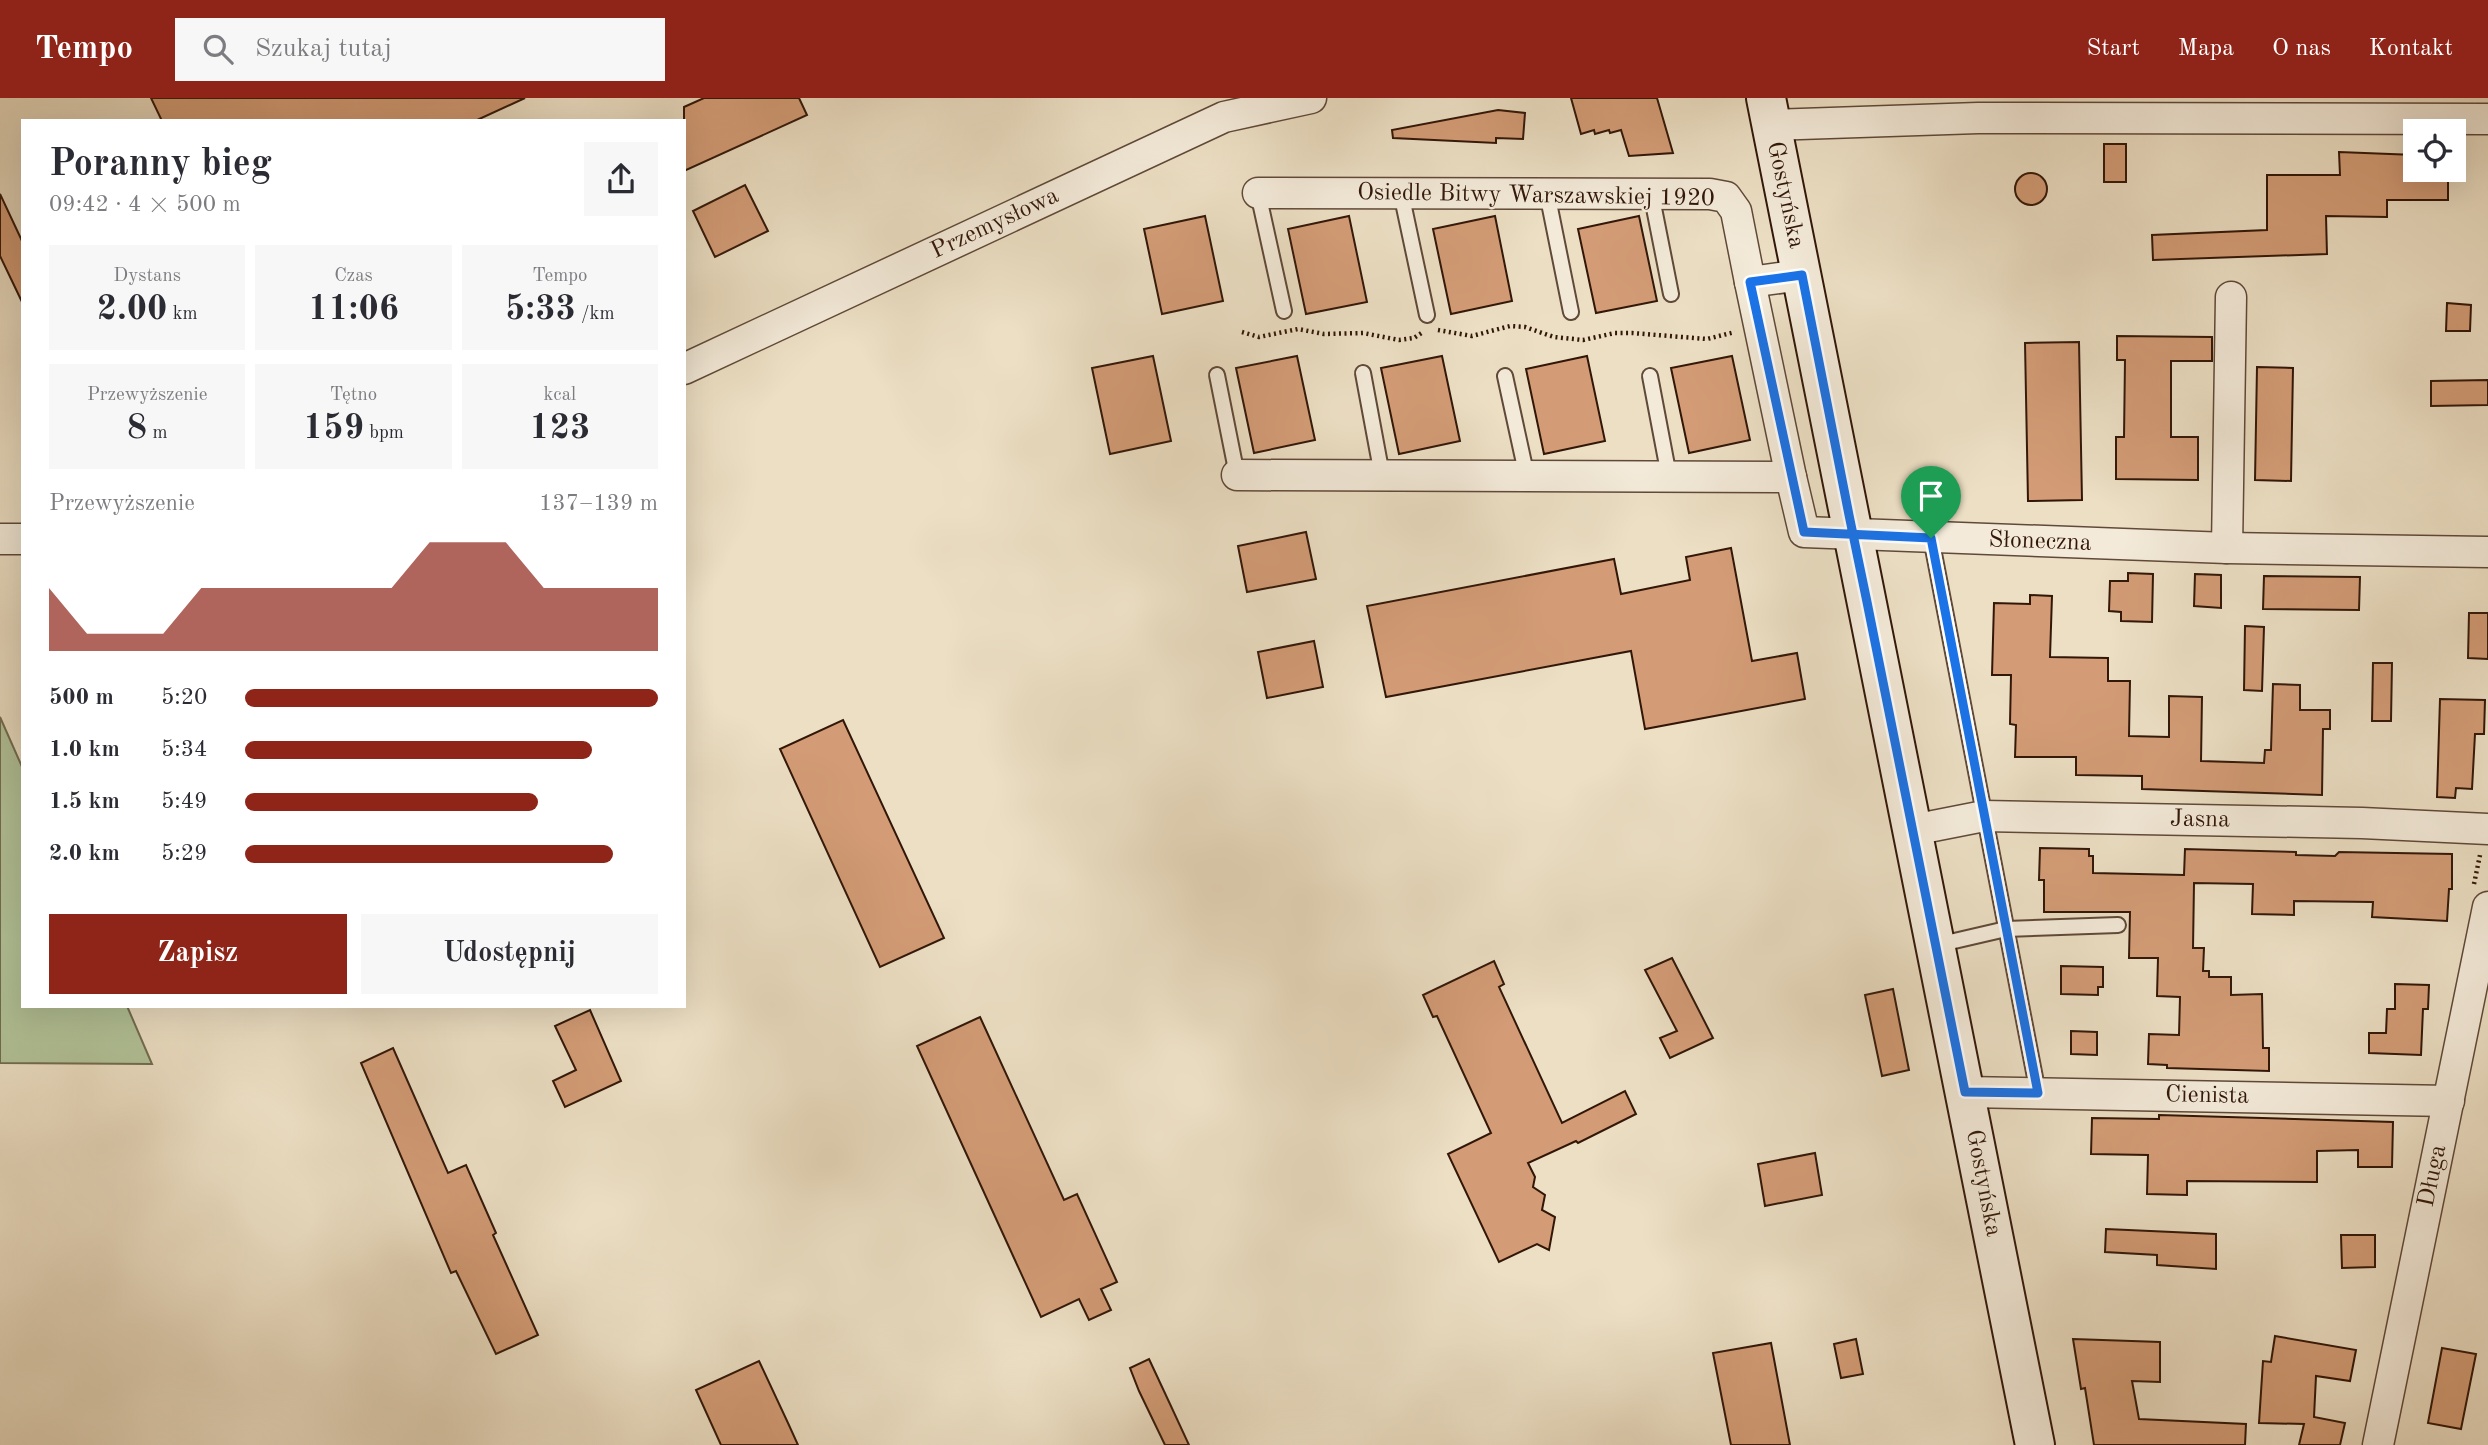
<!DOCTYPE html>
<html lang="pl">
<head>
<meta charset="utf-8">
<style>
	:root { --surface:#fff; --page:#f7f7f7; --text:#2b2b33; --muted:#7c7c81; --accent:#8f2418 }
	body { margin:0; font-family:"Old Standard TT",serif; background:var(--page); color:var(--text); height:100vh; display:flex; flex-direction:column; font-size:26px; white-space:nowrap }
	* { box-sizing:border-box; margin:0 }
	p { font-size:23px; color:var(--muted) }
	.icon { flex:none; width:38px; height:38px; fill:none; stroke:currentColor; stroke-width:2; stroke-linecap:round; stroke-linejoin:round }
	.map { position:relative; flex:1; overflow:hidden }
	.drawer { position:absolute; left:21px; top:21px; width:665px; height:889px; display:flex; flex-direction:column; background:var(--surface); border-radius:0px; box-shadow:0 7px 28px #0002 }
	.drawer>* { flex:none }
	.controls { position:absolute; left:2403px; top:21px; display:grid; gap:14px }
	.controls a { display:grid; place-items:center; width:63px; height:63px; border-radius:0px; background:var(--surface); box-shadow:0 7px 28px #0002; font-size:35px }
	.pin { position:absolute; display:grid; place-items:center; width:60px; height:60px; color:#fff; margin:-72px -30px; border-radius:50% 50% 50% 0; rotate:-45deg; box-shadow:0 0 7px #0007 }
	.pin .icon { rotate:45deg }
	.round { display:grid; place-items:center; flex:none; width:74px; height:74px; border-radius:0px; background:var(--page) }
	.headline { display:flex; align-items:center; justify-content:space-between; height:119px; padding:0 28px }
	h1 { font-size:38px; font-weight:600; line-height:52px }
	.figures { display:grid; grid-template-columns:repeat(3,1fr); gap:10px; height:119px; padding:7px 28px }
	.figures div { display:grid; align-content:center; border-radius:0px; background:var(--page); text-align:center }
	.figures b { font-size:35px; font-weight:600 }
	.figures small { font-size:19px; font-weight:400 }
	.figures p { font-size:19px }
	.chart { height:196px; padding:14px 28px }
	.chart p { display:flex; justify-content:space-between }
	.chart svg { width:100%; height:126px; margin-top:7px; fill:var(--accent); opacity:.7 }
	.cta { display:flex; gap:14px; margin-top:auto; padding:14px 28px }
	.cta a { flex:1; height:80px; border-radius:0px; background:var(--accent); color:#fff; font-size:28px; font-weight:600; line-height:80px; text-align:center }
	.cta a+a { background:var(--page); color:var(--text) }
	ul { padding:0 28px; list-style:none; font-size:23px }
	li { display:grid; grid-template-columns:112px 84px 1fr; align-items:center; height:52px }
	li i { height:18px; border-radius:9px; background:var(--accent) }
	header { display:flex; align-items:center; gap:42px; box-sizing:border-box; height:98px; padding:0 35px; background:var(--accent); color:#fff }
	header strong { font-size:33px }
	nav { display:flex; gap:38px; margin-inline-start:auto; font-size:24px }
	.search { width:490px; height:63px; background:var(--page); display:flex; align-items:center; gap:18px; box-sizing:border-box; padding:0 24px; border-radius:0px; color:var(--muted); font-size:26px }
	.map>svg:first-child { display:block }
	.green { fill:#b2c399; stroke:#726d51; stroke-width:2 }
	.building { fill:#d39c76; stroke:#321709; stroke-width:2 }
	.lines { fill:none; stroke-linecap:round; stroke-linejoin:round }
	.lane-casing { stroke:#604938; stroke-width:18 }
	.street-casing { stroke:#604938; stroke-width:33 }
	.secondary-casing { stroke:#321709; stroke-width:42 }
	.path { stroke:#321709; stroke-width:4.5; stroke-dasharray:2 3.5; stroke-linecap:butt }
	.lane { stroke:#f3ead9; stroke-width:14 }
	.street { stroke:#f3ead9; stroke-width:30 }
	.secondary { stroke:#f3ead9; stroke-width:38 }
	.route-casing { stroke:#fff; stroke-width:14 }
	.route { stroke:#1a73e8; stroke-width:9 }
	.labels { text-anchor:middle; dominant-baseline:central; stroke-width:5; stroke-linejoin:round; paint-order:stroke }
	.street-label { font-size:24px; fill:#321709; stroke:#f3ead9 }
</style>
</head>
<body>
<header>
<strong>Tempo</strong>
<div class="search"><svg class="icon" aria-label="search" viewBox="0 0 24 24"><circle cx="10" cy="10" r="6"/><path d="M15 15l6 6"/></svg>Szukaj tutaj</div>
<nav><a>Start</a><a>Mapa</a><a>O nas</a><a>Kontakt</a></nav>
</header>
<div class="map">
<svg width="2488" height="1347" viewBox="0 0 2488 1347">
	<rect width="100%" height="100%" fill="#ecdfc4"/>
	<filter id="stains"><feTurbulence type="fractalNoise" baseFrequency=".00286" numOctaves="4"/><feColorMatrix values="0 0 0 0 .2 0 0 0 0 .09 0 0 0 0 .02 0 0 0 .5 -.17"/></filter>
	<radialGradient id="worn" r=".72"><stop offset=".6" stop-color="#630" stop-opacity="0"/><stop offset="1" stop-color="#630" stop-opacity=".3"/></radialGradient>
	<path class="green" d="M0 619 23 671V908H127L152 966 0 965Z"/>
	<g class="building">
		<path d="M151 0H525L475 23H162Z"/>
		<path d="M704 0H799L807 17 684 73V9Z"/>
		<path d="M1571 0H1657L1673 55 1629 58 1621 32 1610 35 1609 32 1595 36 1594 32 1581 36Z"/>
		<path d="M1498 12 1525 15 1523 41 1496 40V45L1393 40 1392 32Z"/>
		<rect x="2104" y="46" width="22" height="38"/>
		<path d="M2339 54 2415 57V72L2448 74V102H2387V119L2326 118 2327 156 2153 162 2152 137 2267 132V77H2340Z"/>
		<circle cx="2031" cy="91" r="16"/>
		<path d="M745 87 768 133 715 159 693 113Z"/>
		<path d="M0 96 23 145V206L0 158Z"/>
		<path d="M1205 118 1223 203 1162 216 1144 131Z"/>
		<path d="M1349 118 1367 204 1306 216 1288 131Z"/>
		<path d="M1495 118 1512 203 1451 216 1433 131Z"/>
		<path d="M1639 118 1657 203 1596 215 1578 131Z"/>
		<path d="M2447 205 2471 207 2470 233H2446Z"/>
		<path d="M2117 238 2212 239V263H2171V339H2198V382L2116 381V339H2124L2125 262H2117Z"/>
		<path d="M2079 244 2082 402 2028 403 2025 245Z"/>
		<path d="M1153 258 1171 343 1110 356 1092 270Z"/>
		<path d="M1297 258 1315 342 1254 355 1236 270Z"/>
		<path d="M1442 258 1460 343 1399 356 1381 270Z"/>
		<path d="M1587 258 1605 343 1544 356 1526 271Z"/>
		<path d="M1732 258 1750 342 1689 355 1671 270Z"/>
		<path d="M2257 269 2293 270 2291 383 2255 382Z"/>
		<path d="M2488 282V307L2431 308V283Z"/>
		<path d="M1306 434 1316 481 1247 494 1238 448Z"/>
		<path d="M1731 450 1752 563 1797 555 1805 601 1645 631 1631 553 1386 599 1367 508 1614 461 1621 496 1690 482 1686 459Z"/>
		<path d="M2128 475 2153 476 2152 524 2121 523V514L2109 513 2110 483H2128Z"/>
		<path d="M2195 476 2221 477V510L2194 508Z"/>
		<path d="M2264 478 2360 479 2359 512 2263 511Z"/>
		<path d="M2030 497 2052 498 2050 559 2108 560V583H2130L2129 638 2169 639V598L2202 599 2201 663 2264 665 2265 652H2271L2273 586 2300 587V612H2330V631H2323L2322 697 2142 691V678L2076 677V659H2015L2016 627 2010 626 2011 577H1992L1994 505 2030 506Z"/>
		<path d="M2469 515H2488V561L2468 560Z"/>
		<path d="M2245 528 2264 529 2262 593 2244 592Z"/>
		<path d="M1314 543 1323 589 1267 600 1258 554Z"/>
		<path d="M2373 565H2392L2391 623H2372Z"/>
		<path d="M2440 601 2485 602 2484 636H2475L2472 691 2456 690 2455 700 2437 699Z"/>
		<path d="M843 622 944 840 880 869 780 651Z"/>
		<path d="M2040 750 2089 751V758H2093V775L2184 777 2185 751 2296 754V757L2335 758 2339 754 2452 756V791H2449L2447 823 2372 819 2373 804 2294 803V817L2252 816 2253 786 2194 785 2193 850H2204L2203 873H2209V879H2231V897L2262 896 2263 950H2269V973L2167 970V967L2148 966 2149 936 2179 937 2180 899 2157 898 2158 860H2129L2130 814H2044V782H2039Z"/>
		<path d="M1672 860 1713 940 1670 960 1660 940 1677 933 1645 872Z"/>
		<path d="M1494 863 1504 886 1499 889 1562 1025 1625 993 1636 1016 1578 1045 1576 1043 1528 1065 1535 1079 1533 1089 1545 1097 1542 1112 1555 1119 1549 1152 1537 1146 1499 1164 1448 1056 1491 1035 1437 918 1433 919 1423 897Z"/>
		<path d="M2061 868 2103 869V889H2098V897L2061 896Z"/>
		<path d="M2395 886 2429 887 2428 911H2423L2421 957 2369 955V935H2386L2387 911H2395Z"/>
		<path d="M1893 891 1909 972 1882 978 1865 897Z"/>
		<path d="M590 912 621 983 565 1009 553 983 576 972 555 928Z"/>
		<path d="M980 919 1064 1102 1077 1096 1117 1184 1101 1191 1111 1212 1089 1222 1079 1201 1041 1219 917 948Z"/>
		<path d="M2071 933 2097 934V957L2071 956Z"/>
		<path d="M393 950 448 1075 466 1067 496 1135 493 1137 538 1237 496 1256 456 1173 451 1175 361 965Z"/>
		<path d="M2159 1017 2393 1024 2392 1069H2358V1052L2317 1053V1084L2187 1083V1097L2147 1096 2148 1057 2091 1056 2092 1020 2159 1021Z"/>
		<path d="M1815 1055 1822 1097 1765 1108 1758 1066Z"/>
		<path d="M2106 1131 2216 1136V1171L2157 1167V1157L2105 1154Z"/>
		<path d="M2341 1137H2375V1169L2342 1170Z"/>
		<path d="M2275 1238 2356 1252 2350 1283 2316 1278 2314 1319 2345 1325 2340 1347H2299L2304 1326 2259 1325 2263 1263 2271 1264Z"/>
		<path d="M1856 1241 1863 1276 1841 1280 1834 1246Z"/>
		<path d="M2073 1241 2160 1244V1284L2132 1283 2139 1321 2246 1326 2245 1347H2094L2085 1290 2081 1291Z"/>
		<path d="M1771 1245 1790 1347H1731L1713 1255Z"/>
		<path d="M2442 1250 2476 1256 2461 1331 2428 1325Z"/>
		<path d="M1149 1261 1170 1306 1189 1347H1165L1139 1293 1130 1270Z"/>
		<path d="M759 1263 788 1325 798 1347H721L696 1292Z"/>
	</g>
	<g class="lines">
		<defs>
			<g id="lane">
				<path d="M1258 95 1284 213"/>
				<path d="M1401 95 1427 217"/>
				<path d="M1547 95 1571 214"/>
				<path d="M1651 95 1671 196"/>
				<path d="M1363 275 1382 377"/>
				<path d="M1217 277 1237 377"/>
				<path d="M1505 278 1527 379"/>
				<path d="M1650 278 1669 378"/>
				<path d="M1931 440 2038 995"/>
				<path d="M1937 847 2006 831 2118 827"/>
			</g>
			<g id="street">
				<path d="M1771 27 1978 20 2488 21"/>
				<path d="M1258 95 1710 96 1726 99 1736 113 1750 184 1802 177"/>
				<path d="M1750 184 1791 379"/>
				<path d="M684 271 1224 19 1311 0"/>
				<path d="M1237 377 1791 379 1804 434 2227 450 2488 454"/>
				<path d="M0 441H23"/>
				<path d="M2227 450 2231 199"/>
				<path d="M1913 732 1984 718 2362 725 2488 731"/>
				<path d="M1965 994 2449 1003"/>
				<path d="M2378 1347 2488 809"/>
			</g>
			<path id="secondary" d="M1766 0 2035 1347"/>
		</defs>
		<use href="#lane" class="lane-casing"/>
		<use href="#street" class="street-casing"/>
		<use href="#secondary" class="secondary-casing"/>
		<g class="path">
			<path d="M1438 232 1472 238 1510 228 1525 229 1554 239 1583 242 1615 235H1632L1707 241 1735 234"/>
			<path d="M1242 234 1259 239 1298 231 1324 236 1363 235 1399 242 1414 240 1423 234"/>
			<path d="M2474 786 2480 757"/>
		</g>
		<use href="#lane" class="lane"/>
		<use href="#street" class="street"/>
		<use href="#secondary" class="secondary"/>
	</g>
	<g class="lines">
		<defs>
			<path id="route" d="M1931 440 1804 434 1750 184 1802 177 1849 417 1867 504 1965 994 2038 995 1931 440"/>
		</defs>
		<use href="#route" class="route-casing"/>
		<use href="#route" class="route"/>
	</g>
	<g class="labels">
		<g class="street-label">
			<text transform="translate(1785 97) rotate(78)">Gostyńska</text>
			<text transform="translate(1536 98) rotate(1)">Osiedle Bitwy Warszawskiej 1920</text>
			<text transform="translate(995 126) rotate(-25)">Przemysłowa</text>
			<text transform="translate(2040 444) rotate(2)">Słoneczna</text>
			<text transform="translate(2200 722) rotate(1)">Jasna</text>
			<text transform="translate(2207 998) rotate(1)">Cienista</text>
			<text transform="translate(2433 1078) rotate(-78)">Długa</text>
			<text transform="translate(1983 1085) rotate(79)">Gostyńska</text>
		</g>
	</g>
	<rect width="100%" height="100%" filter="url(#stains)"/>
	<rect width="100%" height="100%" fill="url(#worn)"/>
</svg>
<div class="controls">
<a><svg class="icon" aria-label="locate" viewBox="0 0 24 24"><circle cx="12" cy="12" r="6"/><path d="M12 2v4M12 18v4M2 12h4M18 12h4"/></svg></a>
</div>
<div class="pin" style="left:1931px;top:440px;background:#1e9e55"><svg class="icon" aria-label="arrive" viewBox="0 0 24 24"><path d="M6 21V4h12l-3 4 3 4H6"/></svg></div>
<section class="drawer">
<div class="headline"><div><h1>Poranny bieg</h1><p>09:42 · 4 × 500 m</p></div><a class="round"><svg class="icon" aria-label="share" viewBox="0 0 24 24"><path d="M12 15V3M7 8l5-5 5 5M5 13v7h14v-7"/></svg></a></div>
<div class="figures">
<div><p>Dystans</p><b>2.00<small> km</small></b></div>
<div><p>Czas</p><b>11:06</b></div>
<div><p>Tempo</p><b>5:33<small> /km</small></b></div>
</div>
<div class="figures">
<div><p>Przewyższenie</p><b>8<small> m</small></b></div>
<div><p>Tętno</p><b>159<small> bpm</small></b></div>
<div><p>kcal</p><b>123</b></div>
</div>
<div class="chart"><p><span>Przewyższenie</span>137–139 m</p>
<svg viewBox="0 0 160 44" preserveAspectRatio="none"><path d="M0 44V22L10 38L20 38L30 38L40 22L50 22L60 22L70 22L80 22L90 22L100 6L110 6L120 6L130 22L140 22L150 22L160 22V44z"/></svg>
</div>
<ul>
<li><b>500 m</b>5:20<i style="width:100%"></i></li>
<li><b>1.0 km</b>5:34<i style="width:84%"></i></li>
<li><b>1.5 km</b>5:49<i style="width:71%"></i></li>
<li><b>2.0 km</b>5:29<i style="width:89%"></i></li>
</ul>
<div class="cta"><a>Zapisz</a><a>Udostępnij</a></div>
</section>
</div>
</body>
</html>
